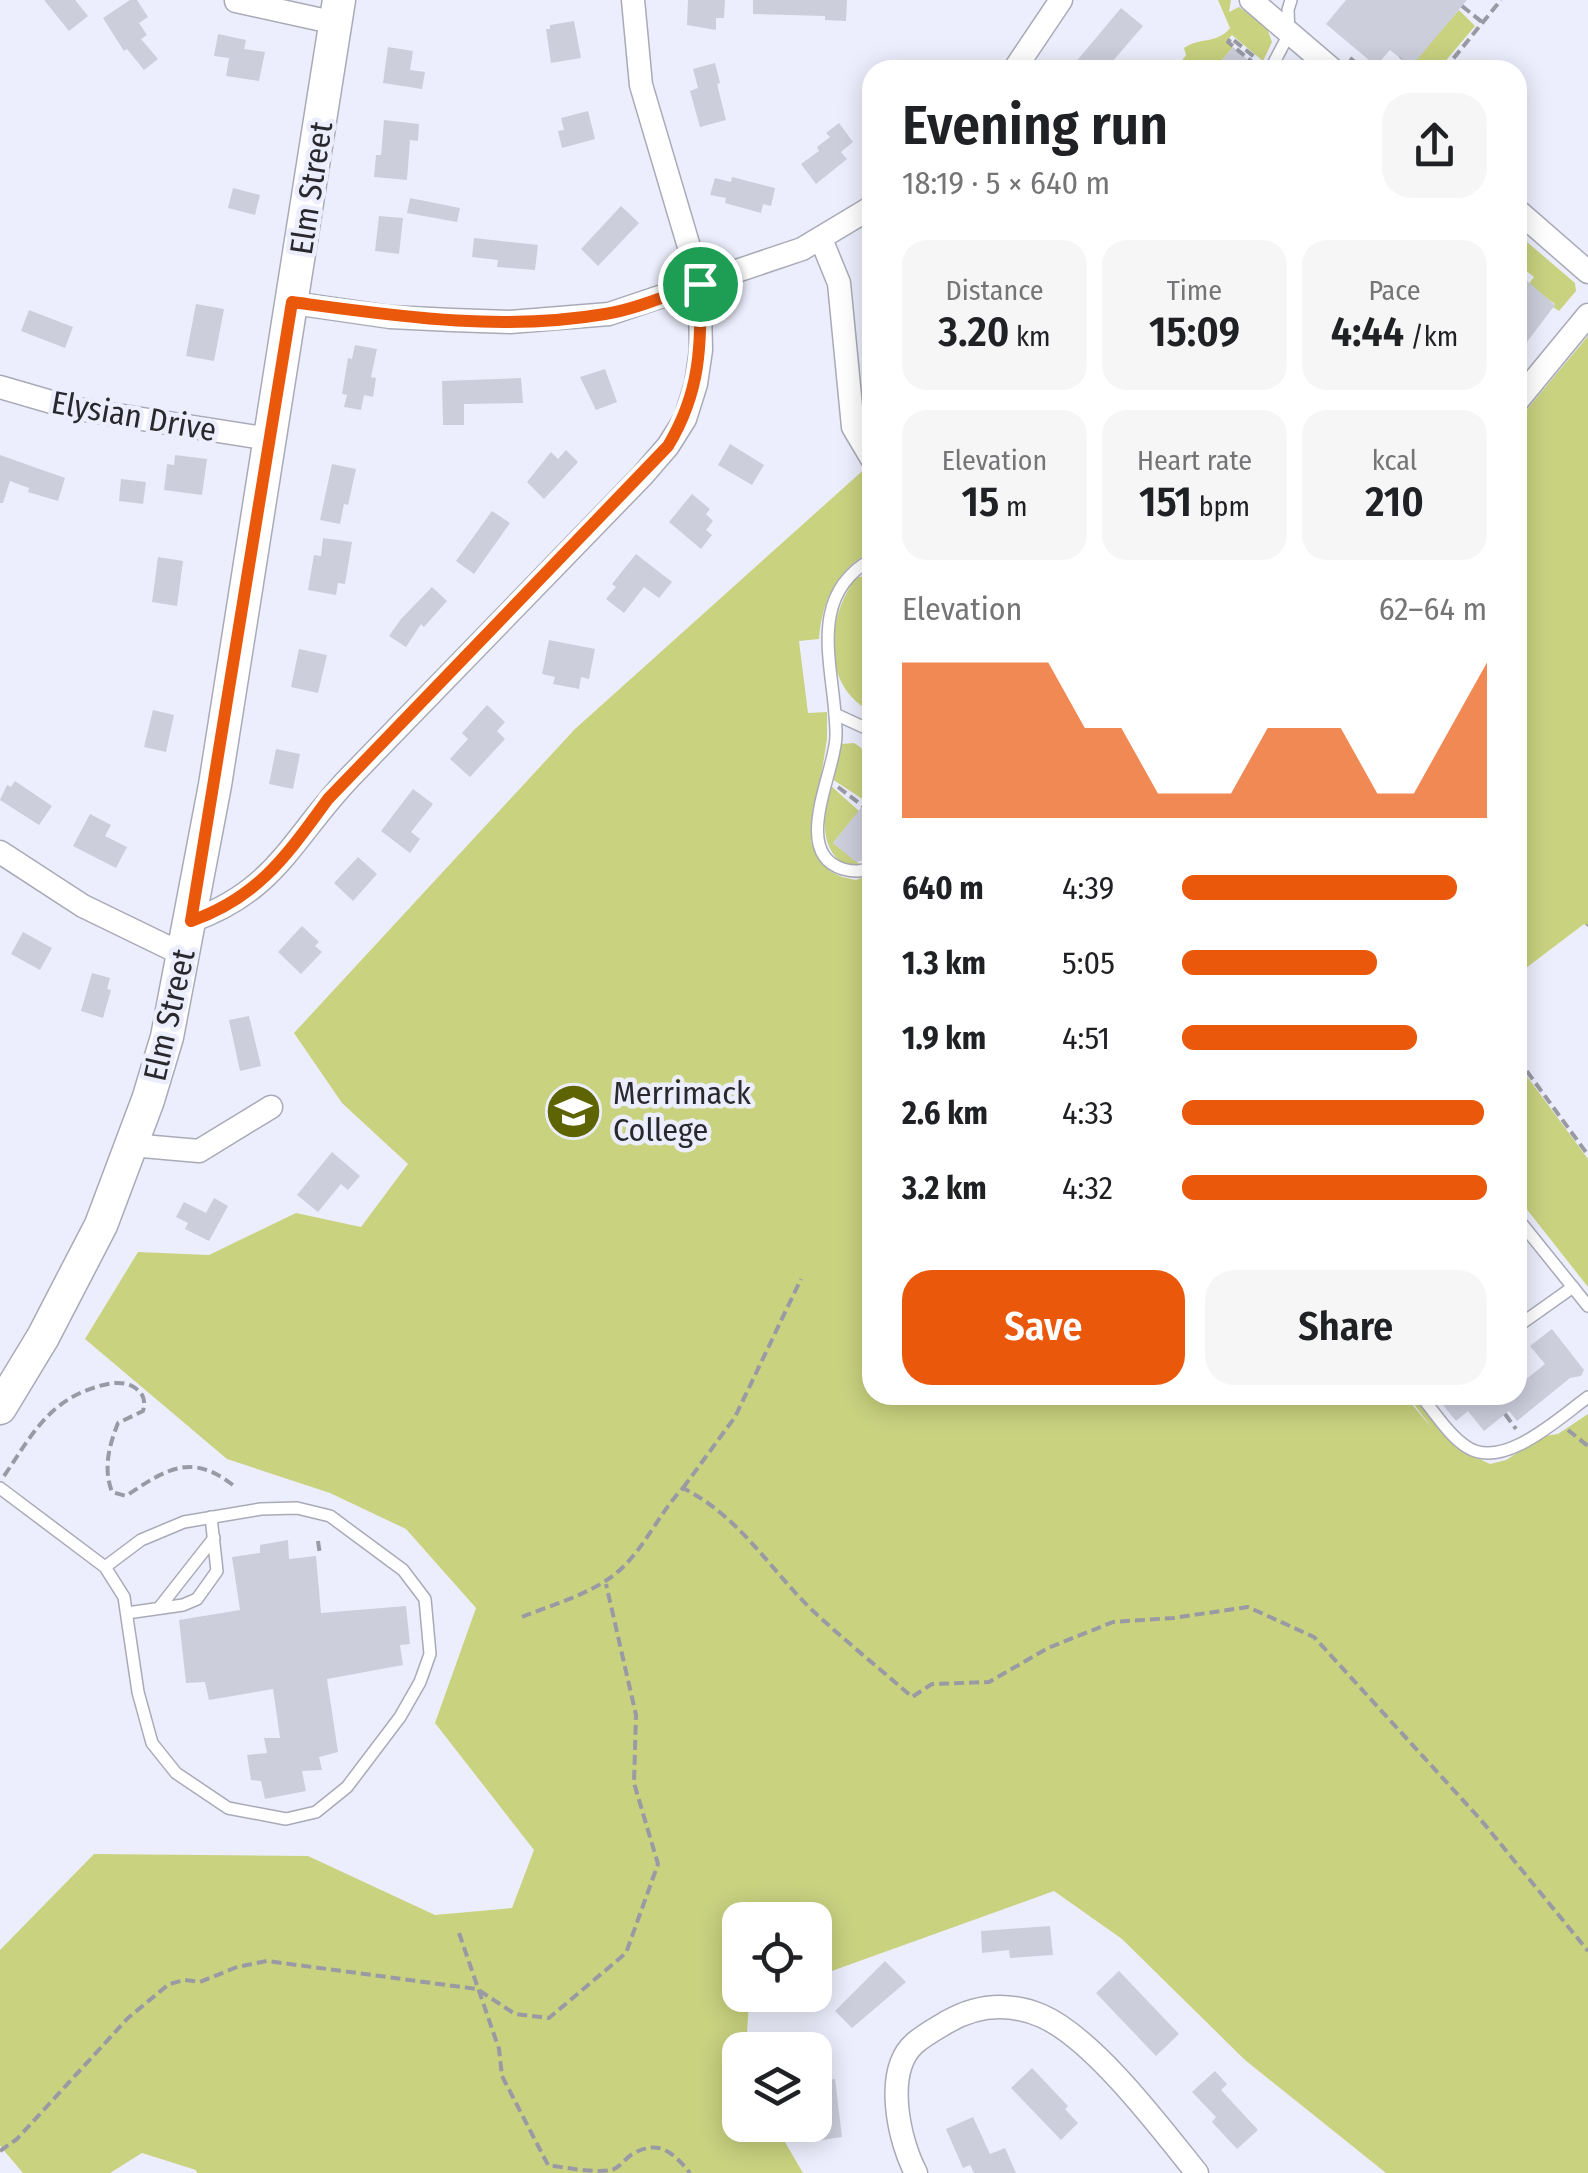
<!DOCTYPE html>
<html lang="en">
<head>
<meta charset="utf-8">
<style>
	:root { --surface:#fff; --page:#f6f6f6; --text:#202124; --muted:#757577; --accent:#ea580c }
	body { margin:0; font-family:"Fira Sans Condensed",sans-serif; background:var(--page); color:var(--text); height:100vh; display:flex; flex-direction:column; font-size:38px; white-space:nowrap }
	* { box-sizing:border-box; margin:0 }
	p { font-size:32px; color:var(--muted) }
	.icon { flex:none; width:55px; height:55px; fill:none; stroke:currentColor; stroke-width:2; stroke-linecap:round; stroke-linejoin:round }
	.map { position:relative; flex:1; overflow:hidden }
	.details { position:absolute; left:862px; top:60px; width:665px; height:1345px; display:flex; flex-direction:column; background:var(--surface); border-radius:30px; box-shadow:0 5px 25px #0003 }
	.details>* { flex:none }
	.controls { position:absolute; left:722px; top:1902px; display:grid; gap:20px }
	.controls a { display:grid; place-items:center; width:110px; height:110px; border-radius:20px; background:var(--surface); box-shadow:0 5px 25px #0003; font-size:50px }
	.pin { position:absolute; display:grid; place-items:center; width:85px; height:85px; color:#fff; margin:-42px; border:5px solid #fff; border-radius:50%; box-shadow:0 2px 10px #0007 }
	.round { display:grid; place-items:center; flex:none; width:105px; height:105px; border-radius:30px; background:var(--page) }
	.overview { display:flex; align-items:center; justify-content:space-between; height:170px; padding:0 40px }
	h1 { font-size:55px; font-weight:600; line-height:75px }
	.figures { display:grid; grid-template-columns:repeat(3,1fr); gap:15px; height:170px; padding:10px 40px }
	.figures div { display:grid; align-content:center; border-radius:25px; background:var(--page); text-align:center }
	.figures b { font-size:42px; font-weight:600 }
	.figures small { font-size:28px; font-weight:400 }
	.figures p { font-size:28px }
	.chart { height:280px; padding:20px 40px }
	.chart p { display:flex; justify-content:space-between }
	.chart svg { width:100%; height:180px; margin-top:10px; fill:var(--accent); opacity:.7 }
	.cta { display:flex; gap:20px; margin-top:auto; padding:20px 40px }
	.cta a { flex:1; height:115px; border-radius:30px; background:var(--accent); color:#fff; font-size:40px; font-weight:600; line-height:115px; text-align:center }
	.cta a+a { background:var(--page); color:var(--text) }
	ul { padding:0 40px; list-style:none; font-size:32px }
	li { display:grid; grid-template-columns:160px 120px 1fr; align-items:center; height:75px }
	li i { height:25px; border-radius:12px; background:var(--accent) }
	.map>svg:first-child { display:block }
	.green { fill:#c9d27f }
	.building { fill:#cdcedc }
	.lines { fill:none; stroke-linecap:round; stroke-linejoin:round }
	.lane-casing { stroke:#a9aab7; stroke-width:14 }
	.street-casing { stroke:#a9aab7; stroke-width:25 }
	.secondary-casing { stroke:#a9aab7; stroke-width:35 }
	.path { stroke:#9a9aa5; stroke-width:4; stroke-dasharray:10 5; stroke-linecap:butt }
	.lane { stroke:#fff; stroke-width:11 }
	.street { stroke:#fff; stroke-width:22 }
	.secondary { stroke:#fff; stroke-width:32 }
	.route-casing { stroke:#fff; stroke-width:20 }
	.route { stroke:#ea580c; stroke-width:12 }
	.labels { text-anchor:middle; dominant-baseline:central; stroke-width:9; stroke-linejoin:round; paint-order:stroke }
	.street-label { font-size:32px; fill:#28282d; stroke:#edeefd }
	.poi-label { font-size:32px; fill:#28282d; stroke:#edeefd; text-anchor:start }
</style>
</head>
<body>
<div class="map">
<svg width="1588" height="2173" viewBox="0 0 1588 2173">
	<rect width="100%" height="100%" fill="#edeefd"/>
	<g class="green">
		<path d="M1218 0H1231L1229 12 1239 7 1267 28 1272 42 1263 61 1232 35 1226 41 1233 47 1214 70H1175L1186 55 1184 48C1199 37 1218 44 1230 28Z"/>
		<path d="M1459 10 1475 26 1438 70H1406Z"/>
		<path d="M1527 242 1575 283 1576 291 1559 311 1553 307 1555 304 1528 285 1534 277 1518 264V254Z"/>
		<path d="M1588 336V927L1584 924 1518 974V420Z"/>
		<path d="M869 465 872 468V551C837 569 822 600 819 639L799 641 808 713 827 712V739L811 841 818 858 830 871 842 877 856 880 872 873V1395H1404L1432 1428 1407 1395H1411L1459 1449 1490 1464 1506 1460 1544 1436 1558 1434 1588 1414V2173H1386L1245 2060 1122 1939 1054 1891 815 1977V1920H740V1995H765L749 2001 746 2050H740V2125H775L803 2173H197L196 2170 142 2153 110 2173H23L0 2146V1950L94 1854 308 1856 435 1915 512 1908 534 1850 435 1723 476 1608 406 1529 330 1493 227 1459 85 1339 138 1252 209 1255 296 1213 361 1227 408 1164 342 1103 294 1033 575 729Z"/>
		<path d="M863 576 872 594V712C820 686 826 618 856 578Z"/>
		<path d="M854 743C873 753 881 784 867 802L832 779 841 744Z"/>
		<path d="M830 785 859 811 833 843 861 865H844C817 844 825 815 830 785Z"/>
		<path d="M1518 1064 1588 1159V1287L1518 1198Z"/>
	</g>
	<g class="building">
		<path d="M44 0H75L88 16 69 31Z"/>
		<path d="M130 0H137L148 17 139 23 147 35 141 39 158 59 144 70 127 49 124 51 103 18Z"/>
		<path d="M688 0H725L724 18H716V30L687 25Z"/>
		<path d="M753 0H847L846 21 825 20V16L753 14Z"/>
		<path d="M1346 0H1467L1411 67 1390 50 1376 66 1326 24Z"/>
		<path d="M1121 8 1143 26 1105 70H1084L1075 63Z"/>
		<path d="M574 21 581 58 551 63 546 29H550V25Z"/>
		<path d="M218 34 246 40 244 49 265 52 259 81 226 76 229 58 214 56Z"/>
		<path d="M388 47 413 51 410 70 425 72 422 89 383 83Z"/>
		<path d="M1233 47 1260 70H1214Z"/>
		<path d="M715 63 720 83 717 84 726 120 700 127 690 91 698 88 693 69Z"/>
		<path d="M588 111 595 139 562 148 558 131 564 130 561 118Z"/>
		<path d="M384 120 419 124 418 141 410 140 407 180 374 177 376 155H381Z"/>
		<path d="M839 123 853 142 841 152 847 159 816 184 801 164 819 151 817 147 830 137 826 133Z"/>
		<path d="M732 177 775 188 771 206 763 204 761 213 725 203 726 198 710 195 715 178 731 182Z"/>
		<path d="M233 188 260 195 255 215 228 208Z"/>
		<path d="M410 198 460 208 457 222 407 213Z"/>
		<path d="M621 206 639 223 598 266 581 249Z"/>
		<path d="M379 216 403 218 399 254 375 251Z"/>
		<path d="M474 238 538 245 535 270 497 267 498 260 472 257Z"/>
		<path d="M1518 273 1555 305 1518 354Z"/>
		<path d="M196 304 224 309 214 361 186 356Z"/>
		<path d="M29 310 73 327 65 348 21 331Z"/>
		<path d="M355 345 377 349 371 377 376 378 373 397 364 395 361 410 344 407 347 395 342 394 348 358 352 359Z"/>
		<path d="M605 369 617 402 596 410 580 377Z"/>
		<path d="M521 378 523 403 464 404V425H443L442 381Z"/>
		<path d="M730 444 764 465 752 485 718 465Z"/>
		<path d="M566 450 578 462 544 499 527 482 551 452 558 459Z"/>
		<path d="M0 455 65 478 58 501 28 492 29 488 10 481 3 503H0Z"/>
		<path d="M175 455 207 459 202 495 164 490 167 464 174 465Z"/>
		<path d="M332 464 356 469 348 505 344 504 340 524 320 520Z"/>
		<path d="M121 479 146 482 143 504 119 501Z"/>
		<path d="M692 494 710 509 706 514 713 521 706 530 712 535 701 549 669 522Z"/>
		<path d="M492 511 510 523 474 574 456 561Z"/>
		<path d="M323 538 352 542 345 584 338 583 336 595 308 590 314 555 321 556Z"/>
		<path d="M636 554 672 582 659 598 644 587 624 613 606 599 616 587 612 584Z"/>
		<path d="M158 557 183 561 177 606 152 602Z"/>
		<path d="M432 587 447 601 424 627 421 624 406 647 389 636 401 619Z"/>
		<path d="M549 640 595 649 589 679 581 677 579 689 553 684 555 677 542 674Z"/>
		<path d="M299 649 327 655 318 693 291 687Z"/>
		<path d="M487 705 505 722 497 731 505 739 470 777 450 759 468 739 462 733Z"/>
		<path d="M153 710 174 715 166 752 144 747Z"/>
		<path d="M276 749 300 754 293 789 269 784Z"/>
		<path d="M15 781 52 806 39 825 0 800 7 785 11 787Z"/>
		<path d="M413 789 433 804 411 832 420 839 410 853 381 831Z"/>
		<path d="M872 794V858L856 862 833 843Z"/>
		<path d="M90 814 111 825 105 836 127 847 116 868 73 846Z"/>
		<path d="M358 857 377 874 353 901 334 883Z"/>
		<path d="M302 926 319 942 315 946 322 952 301 974 278 952Z"/>
		<path d="M23 932 52 948 40 970 11 954Z"/>
		<path d="M92 973 110 978 107 989 111 990 103 1018 81 1011Z"/>
		<path d="M249 1016 261 1066 240 1071 229 1020Z"/>
		<path d="M332 1152 360 1176 348 1190 341 1184 318 1212 297 1195Z"/>
		<path d="M214 1198 228 1206 209 1241 185 1229 188 1223 176 1217 184 1202 206 1213Z"/>
		<path d="M1552 1329 1584 1370 1581 1376 1570 1378 1517 1421 1509 1411 1484 1431 1468 1411 1456 1421 1435 1395H1518V1386L1545 1364 1530 1346Z"/>
		<path d="M288 1540 289 1559 316 1556 321 1613 406 1606 410 1644 400 1645 403 1665 327 1679 338 1752 319 1757 322 1770 302 1771 306 1791 265 1799 261 1781 251 1780 247 1755 267 1753 264 1738H280L273 1689 209 1700 205 1682 186 1683 179 1620 240 1610 232 1557 260 1553V1545Z"/>
		<path d="M1050 1926 1053 1955 1010 1958 1009 1950 982 1953 981 1931Z"/>
		<path d="M885 1961 906 1982 852 2028 835 2011Z"/>
		<path d="M1119 1971 1179 2034 1156 2056 1096 1993Z"/>
		<path d="M1032 2068 1068 2106 1065 2109 1078 2123 1061 2140 1011 2088Z"/>
		<path d="M1215 2071 1227 2084 1221 2090 1258 2130 1237 2149 1212 2122 1216 2117 1192 2092Z"/>
		<path d="M835 2079 842 2137 808 2142 806 2125H815V2082Z"/>
		<path d="M973 2117 990 2154 1005 2148 1016 2173H974L970 2165 963 2168 946 2129Z"/>
	</g>
	<g class="lines">
		<defs>
			<g id="lane">
				<path d="M1270 70 1289 34 1288 10 1291 0"/>
				<path d="M872 559C802 598 837 674 836 736 836 770 790 853 843 869 854 872 862 872 872 867"/>
				<path d="M835 714 872 731"/>
				<path d="M1518 1219 1588 1306"/>
				<path d="M1518 1326 1573 1287"/>
				<path d="M1420 1395C1434 1411 1449 1436 1467 1447 1503 1471 1559 1418 1588 1397"/>
				<path d="M0 1488 105 1567 124 1597 138 1692 152 1743 176 1773 228 1808 286 1819 316 1812 347 1787 400 1717 420 1682 430 1654 425 1599 403 1570 330 1516 297 1508 261 1509 184 1522 141 1540 105 1567"/>
				<path d="M159 1608 214 1538"/>
				<path d="M127 1613 183 1605 197 1599 217 1571 211 1517"/>
			</g>
			<g id="street">
				<path d="M1251 0 1333 70"/>
				<path d="M236 1 336 23"/>
				<path d="M1014 70 1061 0"/>
				<path d="M1518 211 1588 272"/>
				<path d="M821 239 839 283 853 427 872 459"/>
				<path d="M293 303 390 317 452 320 510 322 609 314 802 249 872 207"/>
				<path d="M0 387 72 408 270 439"/>
				<path d="M1518 400 1588 315"/>
				<path d="M0 852 83 906 184 955"/>
				<path d="M191 921C277 891 293 836 351 776 448 676 545 576 642 476L668 446 685 419 696 384 701 350 700 309V284L641 85 633 0"/>
				<path d="M131 1145 199 1151 271 1107"/>
				<path d="M916 2173C899 2141 883 2071 915 2043 924 2035 937 2028 947 2022 978 2004 1009 2002 1042 2016 1094 2039 1160 2127 1197 2173"/>
			</g>
			<path id="secondary" d="M0 1408 43 1337 101 1225 148 1100 167 1037 215 785 339 0"/>
		</defs>
		<use href="#lane" class="lane-casing"/>
		<use href="#street" class="street-casing"/>
		<use href="#secondary" class="secondary-casing"/>
		<g class="path">
			<path d="M1462 6 1482 22"/>
			<path d="M1350 58 1365 70"/>
			<path d="M1256 65 1228 42 1231 38 1257 59"/>
			<path d="M1391 70 1401 58"/>
			<path d="M1444 70 1501 0"/>
			<path d="M838 787 863 806"/>
			<path d="M1587 926 1588 925"/>
			<path d="M1518 1059 1588 1155"/>
			<path d="M1505 1414 1516 1429"/>
			<path d="M1568 1430 1588 1446"/>
			<path d="M4 1476C30 1438 47 1403 93 1388 105 1384 120 1380 132 1386 143 1392 146 1399 143 1411L118 1423C109 1446 103 1468 112 1492L126 1496C166 1469 192 1452 234 1486"/>
			<path d="M683 1488 735 1417 801 1279"/>
			<path d="M318 1541 320 1555"/>
			<path d="M522 1617C556 1603 600 1592 626 1564 648 1541 661 1511 683 1488 740 1517 768 1567 812 1610 844 1640 879 1668 912 1697L932 1684 989 1682 1048 1648 1113 1622 1173 1618 1248 1607 1314 1637 1481 1820 1588 1951"/>
			<path d="M459 1933 499 2049 502 2076 548 2165C567 2168 594 2173 612 2170 619 2168 625 2159 631 2155 658 2138 673 2152 690 2173"/>
			<path d="M0 2151 17 2139 128 2018 169 1984 185 1980 200 1982 237 1967 267 1961 477 1989 515 2014 549 2018 626 1953 658 1864 634 1783 636 1715 606 1584"/>
		</g>
		<use href="#lane" class="lane"/>
		<use href="#street" class="street"/>
		<use href="#secondary" class="secondary"/>
	</g>
	<g class="lines">
		<defs>
			<path id="route" d="M700 284C701 347 701 391 668 446L328 799C287 855 259 897 191 921L292 302C396 316 500 332 605 314 637 309 669 294 700 284Z"/>
		</defs>
		<use href="#route" class="route-casing"/>
		<use href="#route" class="route"/>
	</g>
	<defs>
		<symbol id="university-disc" viewBox="-11 -11 22 22"><circle r="9.5" fill="#5e6401" stroke="#edeefd"/><path d="M0-5L7-2L0 1L-7-2ZM-4 1L0 2.5L4 1V4Q0 6-4 4Z" fill="#fff"/></symbol>
	</defs>
	<g fill-rule="evenodd">
		<use href="#university-disc" x="542" y="1080" width="63" height="63"/>
	</g>
	<g class="labels">
		<g class="street-label">
			<text transform="translate(311 188) rotate(-81)">Elm Street</text>
			<text transform="translate(134 416) rotate(10)">Elysian Drive</text>
			<text transform="translate(169 1015) rotate(-77)">Elm Street</text>
		</g>
		<g class="poi-label">
			<text x="613" y="1093">Merrimack<tspan x="613" dy="37">College</tspan></text>
		</g>
	</g>
</svg>
<div class="controls">
<a><svg class="icon" aria-label="locate" viewBox="0 0 24 24"><circle cx="12" cy="12" r="6"/><path d="M12 2v4M12 18v4M2 12h4M18 12h4"/></svg></a>
<a><svg class="icon" aria-label="layers" viewBox="0 0 24 24"><path d="M12 4l9 5-9 5-9-5zM3 14l9 5 9-5"/></svg></a>
</div>
<div class="pin" style="left:700px;top:284px;background:#1e9e55"><svg class="icon" aria-label="arrive" viewBox="0 0 24 24"><path d="M6 21V4h12l-3 4 3 4H6"/></svg></div>
<section class="details">
<div class="overview"><div><h1>Evening run</h1><p>18:19 · 5 × 640 m</p></div><a class="round"><svg class="icon" aria-label="share" viewBox="0 0 24 24"><path d="M12 15V3M7 8l5-5 5 5M5 13v7h14v-7"/></svg></a></div>
<div class="figures">
<div><p>Distance</p><b>3.20<small> km</small></b></div>
<div><p>Time</p><b>15:09</b></div>
<div><p>Pace</p><b>4:44<small> /km</small></b></div>
</div>
<div class="figures">
<div><p>Elevation</p><b>15<small> m</small></b></div>
<div><p>Heart rate</p><b>151<small> bpm</small></b></div>
<div><p>kcal</p><b>210</b></div>
</div>
<div class="chart"><p><span>Elevation</span>62–64 m</p>
<svg viewBox="0 0 160 44" preserveAspectRatio="none"><path d="M0 44V6L10 6L20 6L30 6L40 6L50 22L60 22L70 38L80 38L90 38L100 22L110 22L120 22L130 38L140 38L150 22L160 6V44z"/></svg>
</div>
<ul>
<li><b>640 m</b>4:39<i style="width:90%"></i></li>
<li><b>1.3 km</b>5:05<i style="width:64%"></i></li>
<li><b>1.9 km</b>4:51<i style="width:77%"></i></li>
<li><b>2.6 km</b>4:33<i style="width:99%"></i></li>
<li><b>3.2 km</b>4:32<i style="width:100%"></i></li>
</ul>
<div class="cta"><a>Save</a><a>Share</a></div>
</section>
</div>
</body>
</html>
